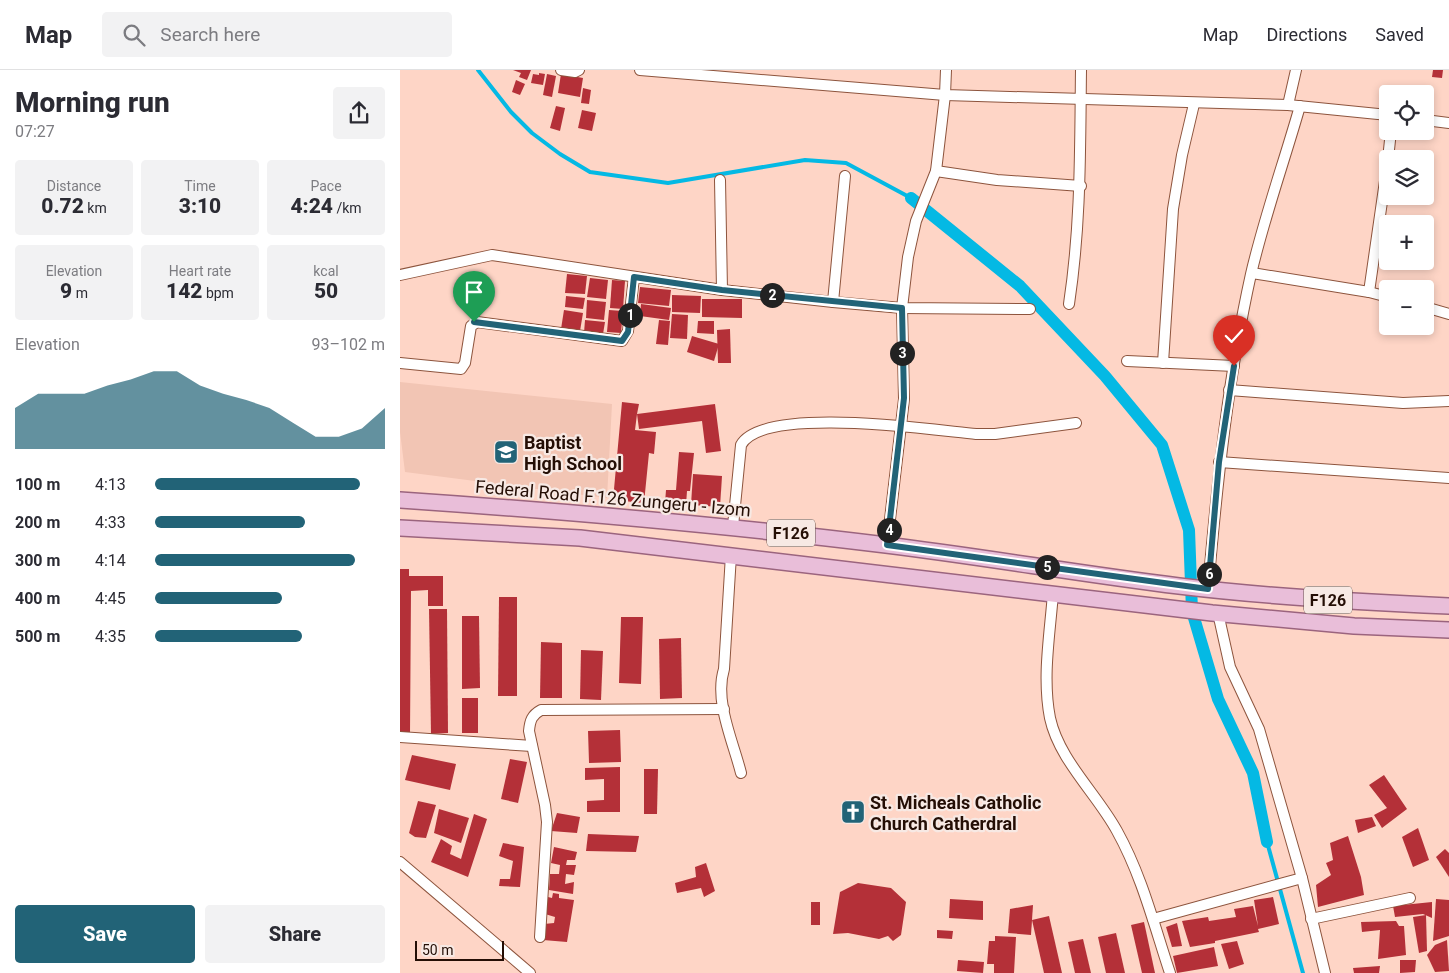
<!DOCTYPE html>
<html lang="en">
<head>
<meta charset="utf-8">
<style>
	:root { --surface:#fff; --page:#f2f2f3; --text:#2b2b33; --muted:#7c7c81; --line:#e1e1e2; --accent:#226377 }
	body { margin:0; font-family:Roboto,sans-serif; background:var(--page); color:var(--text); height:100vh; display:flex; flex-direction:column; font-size:19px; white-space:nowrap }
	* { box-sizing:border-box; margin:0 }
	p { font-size:16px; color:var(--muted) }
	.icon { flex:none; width:28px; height:28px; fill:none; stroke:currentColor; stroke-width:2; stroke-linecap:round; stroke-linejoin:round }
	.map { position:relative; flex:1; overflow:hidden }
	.side { display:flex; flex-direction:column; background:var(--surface); width:400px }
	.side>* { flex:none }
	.fabs { position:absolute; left:979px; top:15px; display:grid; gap:10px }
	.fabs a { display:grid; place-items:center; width:55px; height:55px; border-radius:5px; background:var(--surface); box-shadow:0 2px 8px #0003; font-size:25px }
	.scale { position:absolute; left:15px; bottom:12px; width:89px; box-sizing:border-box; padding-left:5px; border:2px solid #240e05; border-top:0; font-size:14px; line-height:18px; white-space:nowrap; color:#240e05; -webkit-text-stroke:4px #f7e9e4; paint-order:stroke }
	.pin { position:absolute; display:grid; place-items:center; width:42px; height:42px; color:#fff; margin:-51px -21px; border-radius:50% 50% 50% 0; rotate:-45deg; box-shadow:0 0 5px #0007 }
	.pin .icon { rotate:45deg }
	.km { position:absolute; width:25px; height:25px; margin:-12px; border-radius:50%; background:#222; color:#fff; font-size:14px; line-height:25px; text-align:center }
	.round { display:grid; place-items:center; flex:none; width:52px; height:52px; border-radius:5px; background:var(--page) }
	.head { display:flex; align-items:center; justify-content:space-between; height:85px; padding:0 15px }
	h1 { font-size:28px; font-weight:800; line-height:38px }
	.metrics { display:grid; grid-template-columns:repeat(3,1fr); gap:8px; height:85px; padding:5px 15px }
	.metrics div { display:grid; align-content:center; border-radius:5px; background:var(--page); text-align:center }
	.metrics b { font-size:21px; font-weight:800 }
	.metrics small { font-size:14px; font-weight:400 }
	.metrics p { font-size:14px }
	.chart { height:140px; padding:10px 15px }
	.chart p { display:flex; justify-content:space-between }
	.chart svg { width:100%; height:90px; margin-top:5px; fill:var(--accent); opacity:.7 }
	.action { display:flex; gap:10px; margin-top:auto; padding:10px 15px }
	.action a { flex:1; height:58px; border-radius:5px; background:var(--accent); color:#fff; font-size:20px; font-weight:800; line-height:58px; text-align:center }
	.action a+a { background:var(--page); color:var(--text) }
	ul { padding:0 15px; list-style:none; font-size:16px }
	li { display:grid; grid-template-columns:80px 60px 1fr; align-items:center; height:38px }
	li i { height:12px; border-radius:6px; background:var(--accent) }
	header { display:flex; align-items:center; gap:30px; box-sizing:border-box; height:70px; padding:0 25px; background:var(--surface); border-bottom:1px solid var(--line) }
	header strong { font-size:24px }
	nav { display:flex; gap:28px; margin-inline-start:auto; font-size:18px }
	.search { width:350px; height:45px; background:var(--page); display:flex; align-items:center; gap:12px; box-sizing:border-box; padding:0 18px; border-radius:5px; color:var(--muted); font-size:19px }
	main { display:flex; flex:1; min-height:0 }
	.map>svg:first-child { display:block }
	.built { fill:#f2c5b4 }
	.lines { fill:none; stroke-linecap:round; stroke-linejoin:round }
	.stream { stroke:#04b9e4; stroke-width:4 }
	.canal { stroke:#04b9e4; stroke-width:12 }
	.building { fill:#b43038 }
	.minor-casing { stroke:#8d543d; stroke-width:12 }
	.primary-casing { stroke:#9b647e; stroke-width:18 }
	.minor { stroke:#fff; stroke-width:10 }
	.primary { stroke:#e9bed9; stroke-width:15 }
	.route-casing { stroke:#fff; stroke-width:10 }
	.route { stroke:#226377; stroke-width:6 }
	.labels { text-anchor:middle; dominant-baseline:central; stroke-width:4.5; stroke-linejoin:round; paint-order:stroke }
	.shield { fill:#f7e9e4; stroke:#635048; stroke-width:1 }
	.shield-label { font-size:16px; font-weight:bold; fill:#240e05 }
	.poi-label { font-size:18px; font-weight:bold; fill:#240e05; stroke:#f7e9e4; text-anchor:start }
	.street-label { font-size:18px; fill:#240e05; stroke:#f7e9e4 }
</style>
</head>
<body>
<header>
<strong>Map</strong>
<div class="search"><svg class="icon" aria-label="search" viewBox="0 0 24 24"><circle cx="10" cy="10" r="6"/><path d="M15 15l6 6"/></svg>Search here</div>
<nav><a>Map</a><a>Directions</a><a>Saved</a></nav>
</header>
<main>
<section class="side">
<div class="head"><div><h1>Morning run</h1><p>07:27</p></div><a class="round"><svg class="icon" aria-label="share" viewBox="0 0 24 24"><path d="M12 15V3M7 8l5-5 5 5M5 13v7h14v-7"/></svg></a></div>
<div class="metrics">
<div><p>Distance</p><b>0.72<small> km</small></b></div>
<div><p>Time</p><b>3:10</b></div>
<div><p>Pace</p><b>4:24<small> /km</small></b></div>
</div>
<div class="metrics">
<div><p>Elevation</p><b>9<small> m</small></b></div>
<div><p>Heart rate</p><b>142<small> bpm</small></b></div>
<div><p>kcal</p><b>50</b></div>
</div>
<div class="chart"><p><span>Elevation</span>93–102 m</p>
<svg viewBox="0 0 160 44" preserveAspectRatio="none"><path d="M0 44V24L10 17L20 17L30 17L40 13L50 10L60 6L70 6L80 13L90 17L100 20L110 24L120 31L130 38L140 38L150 34L160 24V44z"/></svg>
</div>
<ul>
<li><b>100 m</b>4:13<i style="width:89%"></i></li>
<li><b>200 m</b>4:33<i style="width:65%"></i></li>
<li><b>300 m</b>4:14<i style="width:87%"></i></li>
<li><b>400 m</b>4:45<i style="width:55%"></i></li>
<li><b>500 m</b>4:35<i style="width:64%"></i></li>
</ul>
<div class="action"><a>Save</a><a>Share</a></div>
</section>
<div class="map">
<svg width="1049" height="903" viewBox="0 0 1049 903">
	<rect width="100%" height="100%" fill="#fed5c6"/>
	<path class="built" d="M0 312 212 334 207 428 5 402 0 362Z"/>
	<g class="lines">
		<g class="stream">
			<path d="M78 0 111 42 132 63 160 84 190 102 268 113 405 90 446 93 511 128"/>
			<path d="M867 772 903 903"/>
		</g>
		<path class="canal" d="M511 128 620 216 705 306 762 375 789 460 792 541 818 629 853 703 867 772"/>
	</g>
	<g class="building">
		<path d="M113 0H131L127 10 119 7 121 3Z"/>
		<path d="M1033 0H1043L1042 8 1032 7Z"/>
		<path d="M139 3 145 4 143 15 131 13 133 4 139 5Z"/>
		<path d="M147 4 156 6 152 27 143 25Z"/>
		<path d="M161 4 183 8 180 27 158 23Z"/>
		<path d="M116 10 125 14 120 25 112 22Z"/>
		<path d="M183 18 191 20 189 34 181 33Z"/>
		<path d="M156 36 165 38 160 61 150 58Z"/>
		<path d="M182 40 196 43 192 61 178 58Z"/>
		<path d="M167 204 187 206 185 224 165 223Z"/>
		<path d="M190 208 208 210 206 229 187 227Z"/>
		<path d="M212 210 225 211 223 239 210 238Z"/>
		<path d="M240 217 271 220 269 236 238 233Z"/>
		<path d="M272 225 301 226 300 243 272 242Z"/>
		<path d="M166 226 185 228 183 239 165 237Z"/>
		<path d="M302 229H342V248L302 247Z"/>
		<path d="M187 230 206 232 204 250 186 248Z"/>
		<path d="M241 234 271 238 269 250 240 246Z"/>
		<path d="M164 240 183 243 180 261 161 259Z"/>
		<path d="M209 240 223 241 221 263 207 262Z"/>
		<path d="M272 244 288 245 287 269 270 268Z"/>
		<path d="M185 250 205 252 203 264 184 263Z"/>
		<path d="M259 250 270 251 268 275 256 274Z"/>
		<path d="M298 251H314V264L297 263Z"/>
		<path d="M330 259 331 293H318L317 260Z"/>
		<path d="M292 266 319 274 314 291 287 282Z"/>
		<path d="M222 332 239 334 237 344 315 334 321 381 306 383 302 351 239 359 237 344 235 360 256 362 254 384 249 383 244 433 213 430Z"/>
		<path d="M279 382 294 383 290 421H287L286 435 265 433 266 420H276Z"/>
		<path d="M293 404 322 406 320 437 291 435Z"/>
		<path d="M0 499H9V506H43V536H28V520L11 521 10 664H0Z"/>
		<path d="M99 527H117V626H98Z"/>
		<path d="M29 539H47L48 663 31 664Z"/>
		<path d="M62 546H79L80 618 62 619Z"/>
		<path d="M221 547H243L241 614 219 613Z"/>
		<path d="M281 568 282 628 260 629 259 569Z"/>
		<path d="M141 572 162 573V628H140Z"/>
		<path d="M181 580 203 581 201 630 180 629Z"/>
		<rect x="62" y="628" width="16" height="35"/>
		<path d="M220 660 221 692 189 693 188 661Z"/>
		<path d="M12 685 56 694 50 720 5 710Z"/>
		<path d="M110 689 127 692 118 733 101 729Z"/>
		<path d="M220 697V742H187V731L204 730V709L185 710V698Z"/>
		<path d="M244 699H258L257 744H244Z"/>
		<path d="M984 705 1007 739 982 758 974 745 987 738 969 715Z"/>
		<path d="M18 731 36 735 26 768 15 767 9 763Z"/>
		<path d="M39 739 69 748 61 773 34 763Z"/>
		<path d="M157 743 180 747 177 763 151 761Z"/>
		<path d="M74 744 87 749 68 807 31 792 41 769 52 776 50 784 61 789Z"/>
		<path d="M972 747 976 756 958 763 955 750Z"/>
		<path d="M1018 758 1029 790 1013 797 1002 767Z"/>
		<path d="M188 764 239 766 236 782 186 781Z"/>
		<path d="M948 766 961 807 964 825 918 837 916 815 931 805 926 793 933 790 930 773Z"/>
		<path d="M103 773 124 777 120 817 99 816 100 809H110L113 791 99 786Z"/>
		<path d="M154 777 177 782 175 790H167L166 795H176L174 805 166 804 165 814 174 812 173 824 149 820 150 804H159L160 795 151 793Z"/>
		<path d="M1045 779 1049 783V807L1036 787Z"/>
		<path d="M306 793 315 821 304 827 301 818 277 823 275 813 296 807 295 797Z"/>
		<path d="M458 813 491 818 506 832 501 865 493 871 488 866 479 869 448 863 433 864 440 822Z"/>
		<path d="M153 823 159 824V828L174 830 167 872 143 870 144 854 154 853 155 847 145 844 148 827 152 828Z"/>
		<path d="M873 827 879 854 858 859 859 862 815 871V873L790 877 782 851 808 847 809 851 836 847 834 839 853 836 858 856 854 830Z"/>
		<path d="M550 829 583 831V850L549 848Z"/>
		<path d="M1036 829 1049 830V866L1033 871Z"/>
		<rect x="411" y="832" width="9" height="23"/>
		<path d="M1032 832V848L1023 844 995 847 993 836Z"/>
		<path d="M633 835 631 865 608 863 610 839Z"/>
		<path d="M1026 845 1027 881 1019 883 1013 847Z"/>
		<path d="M649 846 662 903H644L632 850Z"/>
		<path d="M996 851 999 856H1004L1006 885 978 889 980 860 962 862 961 852Z"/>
		<path d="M744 852 755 903H742L731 855Z"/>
		<path d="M777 853 782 876 772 877 766 857Z"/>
		<path d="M537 860 553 861 552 869 537 868Z"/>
		<path d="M716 863 725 903H706L698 867Z"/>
		<path d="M595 866 616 867 614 903H594V894H587L589 871H595Z"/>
		<path d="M683 869 691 903H675L668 872Z"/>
		<path d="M1047 870 1049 901 1035 902 1027 885 1035 875Z"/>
		<path d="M837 871 844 894 829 899 821 874Z"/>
		<path d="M814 877 818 896 777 903 773 886Z"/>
		<path d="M558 890 584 892 583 903 557 901Z"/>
		<path d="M1000 890H1016L1015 902 1000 903Z"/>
		<path d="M980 896 979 903H954L953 898Z"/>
	</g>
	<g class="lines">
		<defs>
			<g id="minor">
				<path d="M161 0 175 2 179 0"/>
				<path d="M240 0 545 25 888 35 988 45"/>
				<path d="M888 35 896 0"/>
				<path d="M1025 50 1049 53"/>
				<path d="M988 89 991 61"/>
				<path d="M536 101 597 110 681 116"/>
				<path d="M320 110 322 220"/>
				<path d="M852 203 969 222 988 227"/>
				<path d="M0 205 92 185 322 220 433 232 502 238 630 239"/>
				<path d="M969 222 988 90"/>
				<path d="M433 232 445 106"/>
				<path d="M669 234C681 154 680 81 681 0"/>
				<path d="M1025 237 1049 244"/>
				<path d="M727 291 834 296"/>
				<path d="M0 293 61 299 65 293 71 256 77 252 222 271 228 261 234 207"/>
				<path d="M763 293 773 139 782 85 794 34"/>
				<path d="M829 320 1003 333 1049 331"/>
				<path d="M819 392 1049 408"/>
				<path d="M333 456 341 375C363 335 532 360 576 364H595L676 353"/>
				<path d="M487 475 504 329 502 238 508 187 516 151 536 101 545 25 546 0"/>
				<path d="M331 485 324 599C314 631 333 671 341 703"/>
				<path d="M808 519C817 413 828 308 851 204 864 148 884 92 900 36"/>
				<path d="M653 523C650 564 642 607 650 648 659 690 697 724 717 761 742 806 754 855 770 903"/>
				<path d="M818 543 830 597 859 659 902 808 925 903"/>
				<path d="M0 667 132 676"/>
				<path d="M0 792 130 903"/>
				<path d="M753 849 902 808"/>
				<path d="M911 849 1010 828"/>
				<path d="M140 867 147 752 145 735 129 661C130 650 132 645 141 640L324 639"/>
			</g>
			<g id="primary">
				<path d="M0 430C162 441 324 455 486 475 584 487 681 504 779 516 869 527 959 532 1049 536"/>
				<path d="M0 458 180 468 812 543 954 556 1049 560"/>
			</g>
		</defs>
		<use href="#minor" class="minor-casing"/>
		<use href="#primary" class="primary-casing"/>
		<use href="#minor" class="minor"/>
		<use href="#primary" class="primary"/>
	</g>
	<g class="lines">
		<defs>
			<path id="route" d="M74 252 222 271 228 262 234 207 322 220 502 238 504 328 487 475 808 519 819 392 834 296"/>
		</defs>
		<use href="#route" class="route-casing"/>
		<use href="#route" class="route"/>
	</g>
	<defs>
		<symbol id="school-square" viewBox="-11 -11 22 22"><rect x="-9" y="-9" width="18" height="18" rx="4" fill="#226377" stroke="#f7e9e4"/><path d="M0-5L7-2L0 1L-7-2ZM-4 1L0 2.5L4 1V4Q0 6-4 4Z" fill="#fff"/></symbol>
		<symbol id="church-square" viewBox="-11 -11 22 22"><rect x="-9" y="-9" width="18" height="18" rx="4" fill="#226377" stroke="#f7e9e4"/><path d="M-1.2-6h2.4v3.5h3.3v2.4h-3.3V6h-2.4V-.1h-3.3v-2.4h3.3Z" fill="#fff"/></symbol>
	</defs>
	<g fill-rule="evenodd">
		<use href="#school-square" x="92" y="368" width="28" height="28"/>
		<use href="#church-square" x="439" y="728" width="28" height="28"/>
	</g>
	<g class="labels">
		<g class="shield">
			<rect x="367" y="449.5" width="48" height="27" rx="4"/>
			<rect x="904" y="516.5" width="48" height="27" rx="4"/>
		</g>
		<g class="shield-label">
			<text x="391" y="463">F126</text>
			<text x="928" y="530">F126</text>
		</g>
		<g class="poi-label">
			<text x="124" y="372">Baptist<tspan x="124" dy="21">High School</tspan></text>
			<text x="470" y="732">St. Micheals Catholic<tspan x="470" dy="21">Church Catherdral</tspan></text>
		</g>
		<g class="street-label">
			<text transform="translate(213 428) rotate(5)">Federal Road F.126 Zungeru - Izom</text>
		</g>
	</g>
</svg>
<div class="fabs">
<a><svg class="icon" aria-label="locate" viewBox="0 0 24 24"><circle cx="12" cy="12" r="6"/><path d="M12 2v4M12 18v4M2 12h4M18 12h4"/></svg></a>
<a><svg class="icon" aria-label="layers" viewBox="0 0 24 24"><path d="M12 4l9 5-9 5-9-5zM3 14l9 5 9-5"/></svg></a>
<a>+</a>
<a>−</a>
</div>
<div class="scale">50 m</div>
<div class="pin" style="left:74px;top:252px;background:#1e9e55"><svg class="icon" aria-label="arrive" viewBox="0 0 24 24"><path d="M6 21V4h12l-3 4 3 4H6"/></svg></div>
<div class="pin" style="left:834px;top:296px;background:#d93025"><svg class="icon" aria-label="check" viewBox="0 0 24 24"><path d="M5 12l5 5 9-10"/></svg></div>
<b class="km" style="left:230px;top:245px">1</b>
<b class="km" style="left:372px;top:225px">2</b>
<b class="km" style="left:502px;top:283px">3</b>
<b class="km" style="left:489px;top:460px">4</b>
<b class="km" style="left:647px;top:497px">5</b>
<b class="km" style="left:809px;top:504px">6</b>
</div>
</main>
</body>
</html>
